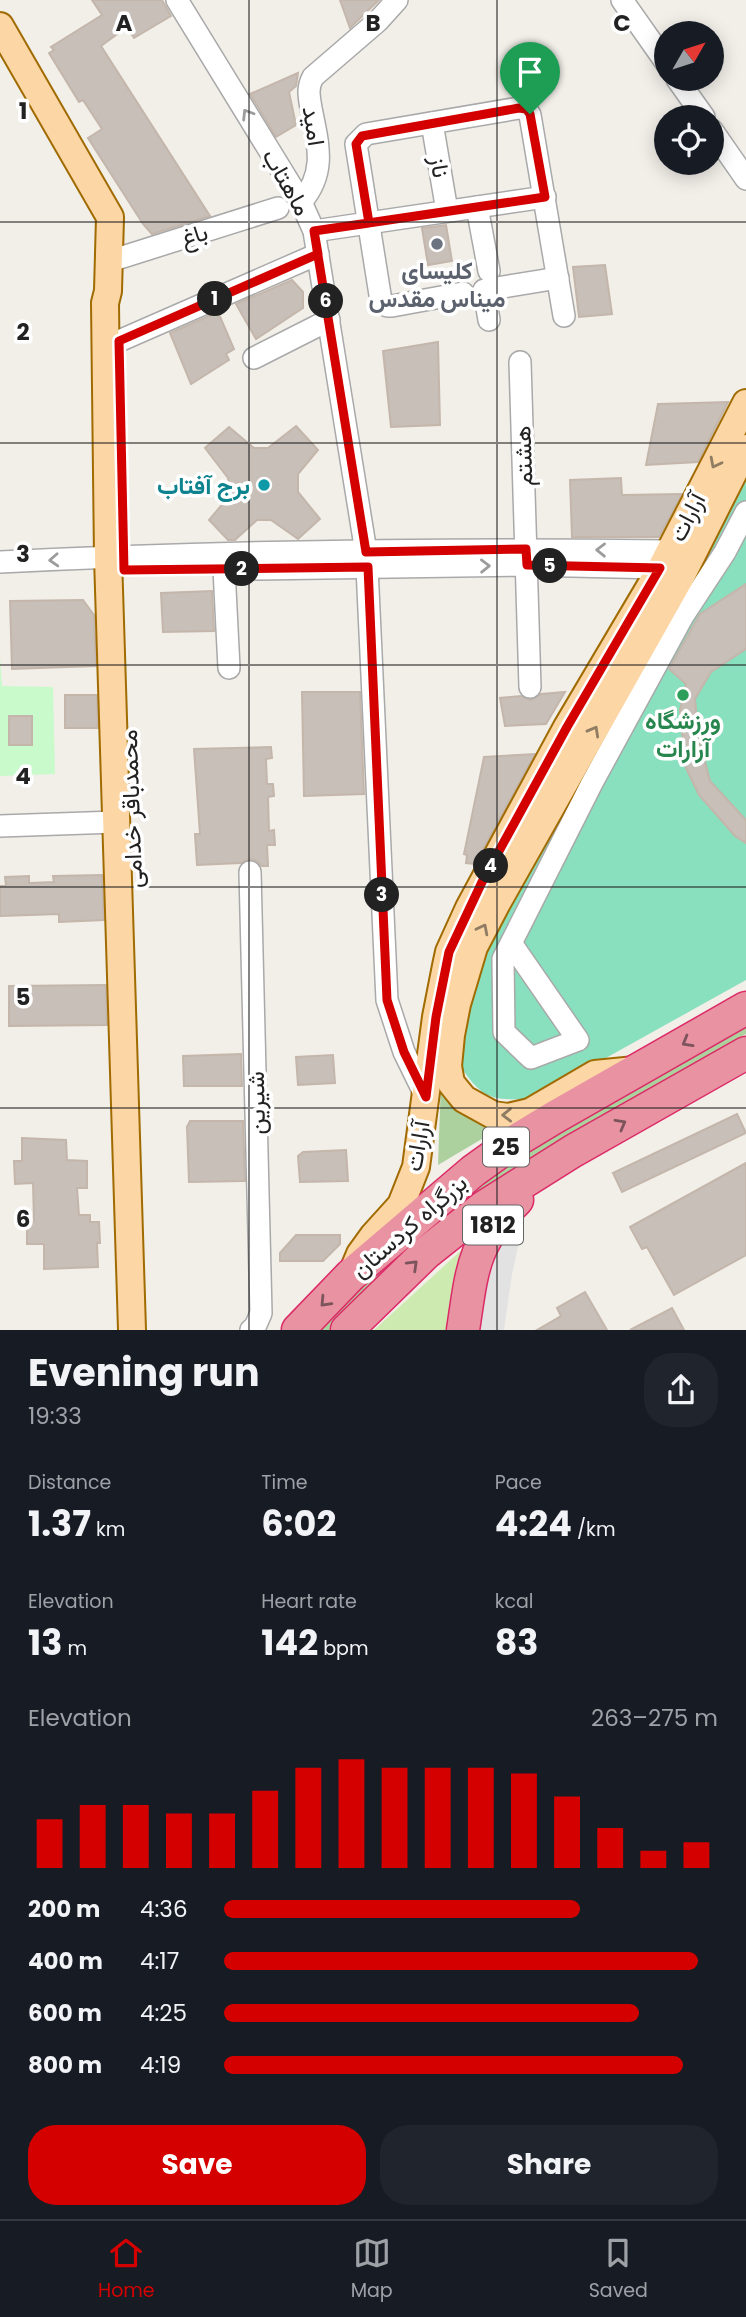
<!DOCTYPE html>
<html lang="en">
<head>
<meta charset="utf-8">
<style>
	:root { --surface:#171b24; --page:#20242c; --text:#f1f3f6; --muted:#9ea1a6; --line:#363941; --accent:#d40000 }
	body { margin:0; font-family:Poppins,Vazirmatn,sans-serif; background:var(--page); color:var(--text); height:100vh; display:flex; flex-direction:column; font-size:26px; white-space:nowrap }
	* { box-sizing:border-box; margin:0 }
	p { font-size:23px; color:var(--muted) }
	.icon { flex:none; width:38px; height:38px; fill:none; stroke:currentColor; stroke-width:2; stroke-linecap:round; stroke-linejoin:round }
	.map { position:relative; height:1330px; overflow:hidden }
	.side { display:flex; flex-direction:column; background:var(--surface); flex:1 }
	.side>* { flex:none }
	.needle { width:46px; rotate:51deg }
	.tools { position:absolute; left:654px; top:21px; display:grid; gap:14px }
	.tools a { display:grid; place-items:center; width:70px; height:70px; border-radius:50%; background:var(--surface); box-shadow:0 4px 18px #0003; font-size:35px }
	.pin { position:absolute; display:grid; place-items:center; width:60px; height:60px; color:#fff; margin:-72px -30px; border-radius:50% 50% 50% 0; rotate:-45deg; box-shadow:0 0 7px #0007 }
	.pin .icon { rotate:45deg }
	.km { position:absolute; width:35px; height:35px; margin:-18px; border-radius:50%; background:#222; color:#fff; font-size:19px; line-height:35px; text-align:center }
	.round { display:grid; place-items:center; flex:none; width:74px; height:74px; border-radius:28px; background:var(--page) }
	.headline { display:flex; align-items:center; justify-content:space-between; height:119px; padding:0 28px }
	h1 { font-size:38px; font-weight:700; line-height:52px }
	.metrics { display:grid; grid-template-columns:repeat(3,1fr); gap:10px; height:119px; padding:7px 28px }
	.metrics div { display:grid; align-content:center }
	.metrics b { font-size:35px; font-weight:700 }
	.metrics small { font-size:19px; font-weight:400 }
	.metrics p { font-size:19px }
	.chart { height:196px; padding:14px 28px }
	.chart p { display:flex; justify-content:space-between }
	.chart svg { width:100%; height:126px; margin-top:7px; stroke:var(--accent); stroke-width:6 }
	.primary-button { display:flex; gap:14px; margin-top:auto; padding:14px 28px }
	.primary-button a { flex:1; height:80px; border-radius:28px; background:var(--accent); color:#fff; font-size:28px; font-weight:700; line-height:80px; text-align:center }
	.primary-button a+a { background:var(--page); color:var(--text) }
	ul { padding:0 28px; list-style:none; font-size:23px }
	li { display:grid; grid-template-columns:112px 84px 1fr; align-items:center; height:52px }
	li i { height:18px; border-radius:9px; background:var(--accent) }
	.menu { display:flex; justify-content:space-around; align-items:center; height:98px; border-top:2px solid var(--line); background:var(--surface); font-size:19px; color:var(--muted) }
	.menu a { display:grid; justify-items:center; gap:4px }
	.menu .on { color:var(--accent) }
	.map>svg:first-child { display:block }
	.grass { fill:#cdebb0 }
	.forest { fill:#add19e }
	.park { fill:#c8facc }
	.pitch { fill:#88e0be }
	.parking { fill:#e2e2e2 }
	.building { fill:#c7bfb8; stroke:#c4b6ab; stroke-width:2 }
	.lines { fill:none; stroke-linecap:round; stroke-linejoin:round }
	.minor-casing { stroke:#a9a9a9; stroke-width:24 }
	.major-casing { stroke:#a06b00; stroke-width:30 }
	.highway-casing { stroke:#dc2a67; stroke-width:35 }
	.minor { stroke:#fff; stroke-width:21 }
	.major { stroke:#fcd6a4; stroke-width:26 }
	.highway { stroke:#e892a2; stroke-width:32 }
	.oneway { stroke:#9c9c9c }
	.oneway2 { stroke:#8f7c63 }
	.oneway3 { stroke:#7b545c }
	.route-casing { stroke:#fff; stroke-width:14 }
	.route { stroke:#d40000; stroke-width:9 }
	.grid { fill:none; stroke:#222; stroke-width:2; stroke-opacity:0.55 }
	.worship-dot { fill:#6b7280; stroke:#fff; stroke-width:2.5 }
	.culture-dot { fill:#0f9aa8; stroke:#fff; stroke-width:2.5 }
	.leisure-dot { fill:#2e9e5b; stroke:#fff; stroke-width:2.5 }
	.labels { text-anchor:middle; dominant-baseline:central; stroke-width:7; stroke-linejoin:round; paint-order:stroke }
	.shield { fill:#fff; stroke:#646464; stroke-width:2 }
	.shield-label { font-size:23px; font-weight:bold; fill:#222 }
	.street-label { font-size:24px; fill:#222; stroke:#fff }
	.worship-label { font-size:24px; font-weight:bold; fill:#5b616d; stroke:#fff }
	.culture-label { font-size:24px; font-weight:bold; fill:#0d838f; stroke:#fff; text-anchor:end }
	.leisure-label { font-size:24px; font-weight:bold; fill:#27864d; stroke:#fff }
	.grid-label { font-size:23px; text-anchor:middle; font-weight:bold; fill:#222; stroke:#fff; stroke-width:7; stroke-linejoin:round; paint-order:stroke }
</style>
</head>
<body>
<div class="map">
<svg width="746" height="1330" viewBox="0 0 746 1330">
	<rect width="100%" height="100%" fill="#f2efe9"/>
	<path class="grass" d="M467 1245 446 1330H374Z"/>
	<g class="forest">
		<path d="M746 1023V1034L604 1117 342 1316 330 1330H316L454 1197 647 1079Z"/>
		<path d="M441 1081 507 1124 438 1165Z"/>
	</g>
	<path class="park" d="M0 656 2 686 53 687 55 774 0 776Z"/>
	<path class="pitch" d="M746 466V980L534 1098C489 1102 481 1098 457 1061L480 950Z"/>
	<path class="parking" d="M519 1211 524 1220 512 1274 504 1330H470L486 1255Z"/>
	<g class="building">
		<path d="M92 0H162L171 16 134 38 127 27 101 46 210 216 152 234 143 224 88 138 102 129 83 100 79 102 49 53 54 50 51 47 102 15Z"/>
		<path d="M340 0H379L350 28Z"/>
		<path d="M298 73 296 86 289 92 296 125 276 137 250 94Z"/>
		<path d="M446 225 452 261 428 265 422 228Z"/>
		<path d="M605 265 612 314 579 317 573 267Z"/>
		<path d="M292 280 303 292V308L256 339 236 304Z"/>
		<path d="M218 312 234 349 226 354 229 360 191 384 170 333Z"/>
		<path d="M438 342 440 425 391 427 383 351Z"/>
		<path d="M728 402 698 462 646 465 658 404Z"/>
		<path d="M296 426 318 450 298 474V492L320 519 298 539 271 520H257L235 540H228L209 520 231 494 228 478 205 448 229 427 254 448H268Z"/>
		<path d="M621 478 622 495 682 494 659 537H572L570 480Z"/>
		<path d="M746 584V649L711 672 695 699 699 739 710 781 746 820V843L735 836 699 795 685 766 680 710 686 684 669 669 700 614Z"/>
		<path d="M212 591 214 631 163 632 161 593Z"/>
		<path d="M83 600 94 615 96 666 12 669 10 601Z"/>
		<path d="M302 692H360L364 794 304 796Z"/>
		<path d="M565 692 546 724 505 726 500 698 521 696 531 700 541 694Z"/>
		<path d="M65 695H97L98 728H65Z"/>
		<rect x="9" y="716" width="23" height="29"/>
		<path d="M271 747 272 758 266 759 267 784H273L274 796 268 797 269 831 274 830 275 845H267L268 866H262L257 861 250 859 241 863 197 865 195 834H200L194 749Z"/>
		<path d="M535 754 475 864 466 863 467 855 464 854 484 757Z"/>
		<path d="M102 875 104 920 59 922V914L0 916V886H6L5 877 29 876V883L54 882 53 876Z"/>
		<path d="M106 985 107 1025 9 1026V986Z"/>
		<path d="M241 1054 242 1086H184L183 1056Z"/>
		<path d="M333 1055 335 1083 298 1085 296 1057Z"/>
		<path d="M737 1114 746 1133 622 1192 613 1173Z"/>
		<path d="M190 1121H243L245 1181 189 1182 187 1127Z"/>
		<path d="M22 1138 66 1140 67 1160 87 1161V1188H77L79 1215H90V1222H99L100 1243H97L98 1267 44 1269V1244H27V1223L34 1222 33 1183 15 1184 14 1161H22Z"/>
		<path d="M346 1150 348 1181 300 1182 298 1156 303 1152Z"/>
		<path d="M746 1163V1255L674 1295 647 1247 642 1249 630 1227Z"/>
		<path d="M296 1235H340V1244L323 1261H280V1253Z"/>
		<path d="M585 1292 607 1330H537L561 1316 557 1308Z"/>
		<path d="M672 1308 684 1330H630Z"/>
	</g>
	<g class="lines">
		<defs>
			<g id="minor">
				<path d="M177 0 301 202 314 231 366 552"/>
				<path d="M622 0 667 64"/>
				<path d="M677 79 704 117"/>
				<path d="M432 123 447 211"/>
				<path d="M712 130 746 179"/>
				<path d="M301 202C327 172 318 144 311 108 309 96 307 88 313 77L378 21 397 0"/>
				<path d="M477 207 489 271"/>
				<path d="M314 231 545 197"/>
				<path d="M110 261 278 208"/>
				<path d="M463 293 392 306H387L381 301 356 144 366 134 519 108 526 109 530 115 564 316"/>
				<path d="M489 320 484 290 558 278"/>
				<path d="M119 341 318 254"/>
				<path d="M254 358 329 320"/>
				<path d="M520 362 530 687"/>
				<path d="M0 562C223 551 446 548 669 551"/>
				<path d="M367 567 387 1000 404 1052 426 1097"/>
				<path d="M224 569 229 668"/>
				<path d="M257 569 527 565 661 568"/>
				<path d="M0 826 116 822"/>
				<path d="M250 872 261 1313 255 1327 251 1330"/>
				<path d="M511 943 578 1040 531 1058 504 1032 503 959 592 783 683 616 725 552 746 512"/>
			</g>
			<g id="major">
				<path d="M0 26 110 217 108 291 105 303 108 557 132 1330"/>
				<path d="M635 1070 595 1074 530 1112 508 1117 493 1115 464 1099 451 1083 448 1066 451 1035 457 1004 474 947 497 903 682 575 746 448"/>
				<path d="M355 1266 360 1254 373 1236 401 1205 416 1167 436 1017 446 966 449 952 469 908 567 727 661 568 746 403"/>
			</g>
			<g id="highway">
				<path d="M298 1330 351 1275 473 1171 512 1143 555 1117 746 1008"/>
				<path d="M347 1330 426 1253 484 1207 573 1151 746 1053"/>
				<path d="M463 1330C472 1271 472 1243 517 1200"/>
			</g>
		</defs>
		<use href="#minor" class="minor-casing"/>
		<use href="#major" class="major-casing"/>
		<use href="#highway" class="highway-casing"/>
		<use href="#minor" class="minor"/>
		<use href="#major" class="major"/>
		<use href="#highway" class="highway"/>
	</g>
	<defs><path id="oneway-chevron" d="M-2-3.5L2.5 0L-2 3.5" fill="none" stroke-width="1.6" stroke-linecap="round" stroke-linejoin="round" transform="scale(1.75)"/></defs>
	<g class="oneway">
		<use href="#oneway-chevron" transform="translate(247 114) rotate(-122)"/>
		<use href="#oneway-chevron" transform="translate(601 550) rotate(-179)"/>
		<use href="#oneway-chevron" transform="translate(54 560) rotate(177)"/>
		<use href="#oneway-chevron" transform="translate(485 566) rotate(-1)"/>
	</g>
	<g class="oneway2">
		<use href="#oneway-chevron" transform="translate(715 463) rotate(117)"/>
		<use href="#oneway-chevron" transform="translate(594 731) rotate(-61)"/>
		<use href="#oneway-chevron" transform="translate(483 929) rotate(-63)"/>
		<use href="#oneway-chevron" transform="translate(507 1115) rotate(179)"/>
	</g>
	<g class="oneway3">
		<use href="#oneway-chevron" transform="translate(687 1042) rotate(150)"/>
		<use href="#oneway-chevron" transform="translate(621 1124) rotate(-29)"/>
		<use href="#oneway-chevron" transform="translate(413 1265) rotate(-44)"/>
		<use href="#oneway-chevron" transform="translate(325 1302) rotate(133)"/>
	</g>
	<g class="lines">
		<defs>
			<path id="route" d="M530 114 545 197 314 231 318 254 119 341 124 570 368 567 387 1000 404 1052 426 1097 436 1017 449 952 482 882 567 727 660 568 527 565 526 549 366 552 314 231 369 223 356 144 362 136 519 108 526 109 530 114"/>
		</defs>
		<use href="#route" class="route-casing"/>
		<use href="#route" class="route"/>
	</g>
	<path class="grid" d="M249 0V1330M497 0V1330M0 222H746M0 443H746M0 665H746M0 887H746M0 1108H746"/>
	<circle class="worship-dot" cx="437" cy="244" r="7"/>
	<circle class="culture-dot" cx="264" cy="485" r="7"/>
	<circle class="leisure-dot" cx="683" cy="695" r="7"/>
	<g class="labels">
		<g class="shield">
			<rect x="483" y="1127.5" width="46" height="39" rx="5"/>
			<rect x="463" y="1205.5" width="60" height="39" rx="5"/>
		</g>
		<g class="shield-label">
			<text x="506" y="1147">25</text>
			<text x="493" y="1225">1812</text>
		</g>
		<g class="street-label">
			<text transform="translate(314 126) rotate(81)">امید</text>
			<text transform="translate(440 167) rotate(81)">ناز</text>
			<text transform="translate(287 182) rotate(60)">ماهتاب</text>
			<text transform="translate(194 235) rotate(-18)">باغ</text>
			<text transform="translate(523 456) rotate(-92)">هشتم</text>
			<text transform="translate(687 517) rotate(-63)">آرارات</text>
			<text transform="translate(131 809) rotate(-92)">محمدباقر خدامی</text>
			<text transform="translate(256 1103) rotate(-91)">شیرین</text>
			<text transform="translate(417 1146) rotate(-80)">آرارات</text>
			<text transform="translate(409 1226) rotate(-41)">بزرگراه کردستان</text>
		</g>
		<g class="worship-label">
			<text x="437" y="270">کلیسای<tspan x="437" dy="28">میناس مقدس</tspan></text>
		</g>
		<g class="culture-label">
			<text x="250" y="485">برج آفتاب</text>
		</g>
		<g class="leisure-label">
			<text x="683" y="720">ورزشگاه<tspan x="683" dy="28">آرارات</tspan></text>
		</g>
	</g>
	<g class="grid-label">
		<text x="124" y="31">A</text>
		<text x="373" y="31">B</text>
		<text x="622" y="31">C</text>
		<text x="23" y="119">1</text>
		<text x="23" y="340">2</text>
		<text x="23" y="562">3</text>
		<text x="23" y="784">4</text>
		<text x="23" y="1005">5</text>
		<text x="23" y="1227">6</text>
	</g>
</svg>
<div class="tools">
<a><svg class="needle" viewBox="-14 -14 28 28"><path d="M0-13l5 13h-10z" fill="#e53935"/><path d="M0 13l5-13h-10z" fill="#9ea1a6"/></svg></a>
<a><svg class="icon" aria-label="locate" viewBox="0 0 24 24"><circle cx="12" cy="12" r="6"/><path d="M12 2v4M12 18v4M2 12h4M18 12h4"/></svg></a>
</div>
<div class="pin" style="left:530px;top:114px;background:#1e9e55"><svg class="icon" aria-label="arrive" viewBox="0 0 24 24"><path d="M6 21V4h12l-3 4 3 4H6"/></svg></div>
<b class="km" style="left:215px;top:299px">1</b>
<b class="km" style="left:242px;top:569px">2</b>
<b class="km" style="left:382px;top:895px">3</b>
<b class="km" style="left:491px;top:866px">4</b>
<b class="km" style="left:550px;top:566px">5</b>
<b class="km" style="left:326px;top:301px">6</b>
</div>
<section class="side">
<div class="headline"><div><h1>Evening run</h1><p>19:33</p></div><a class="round"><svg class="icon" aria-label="share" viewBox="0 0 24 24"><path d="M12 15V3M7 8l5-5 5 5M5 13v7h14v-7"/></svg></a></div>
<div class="metrics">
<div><p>Distance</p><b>1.37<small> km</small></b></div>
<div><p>Time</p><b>6:02</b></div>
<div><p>Pace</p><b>4:24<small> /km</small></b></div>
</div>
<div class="metrics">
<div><p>Elevation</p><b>13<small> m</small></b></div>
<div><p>Heart rate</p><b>142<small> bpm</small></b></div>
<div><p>kcal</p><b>83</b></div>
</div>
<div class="chart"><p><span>Elevation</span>263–275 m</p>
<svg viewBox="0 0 160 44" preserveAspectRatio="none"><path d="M5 44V27M15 44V22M25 44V22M35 44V25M45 44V25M55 44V17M65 44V9M75 44V6M85 44V9M95 44V9M105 44V9M115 44V11M125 44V19M135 44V30M145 44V38M155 44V35"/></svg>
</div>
<ul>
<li><b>200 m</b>4:36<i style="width:72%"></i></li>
<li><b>400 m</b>4:17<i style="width:96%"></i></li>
<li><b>600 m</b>4:25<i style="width:84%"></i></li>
<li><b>800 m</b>4:19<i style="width:93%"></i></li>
</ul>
<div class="primary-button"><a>Save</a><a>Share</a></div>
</section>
<nav class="menu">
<a class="on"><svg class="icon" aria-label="home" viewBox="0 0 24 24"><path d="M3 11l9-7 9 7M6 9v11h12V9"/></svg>Home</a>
<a><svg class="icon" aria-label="map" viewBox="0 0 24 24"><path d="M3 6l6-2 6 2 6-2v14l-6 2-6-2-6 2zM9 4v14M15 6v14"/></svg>Map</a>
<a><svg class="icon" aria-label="saved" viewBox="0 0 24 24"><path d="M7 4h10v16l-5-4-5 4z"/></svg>Saved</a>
</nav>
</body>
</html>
